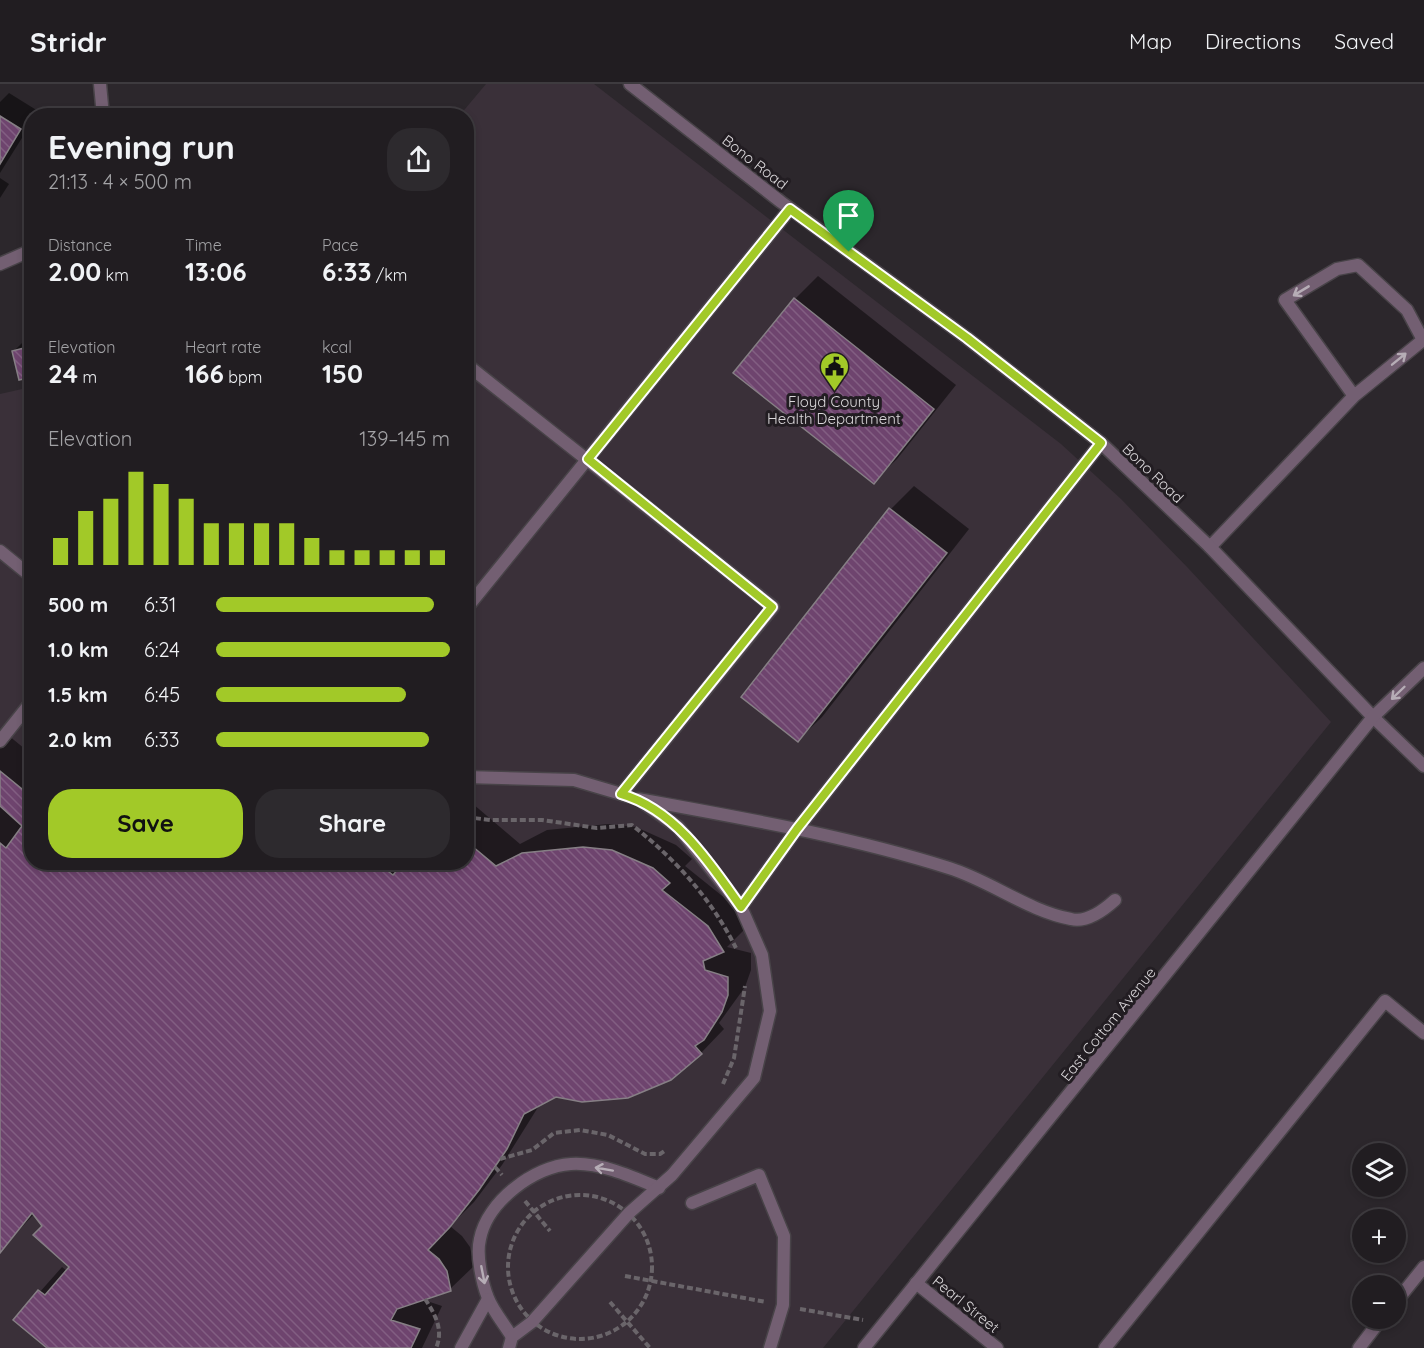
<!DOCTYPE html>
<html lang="en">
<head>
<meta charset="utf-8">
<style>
	:root { --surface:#211d21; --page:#2d2a2e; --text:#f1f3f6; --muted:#a2a2a5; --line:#3e3b3f; --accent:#a2c928 }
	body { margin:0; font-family:Quicksand,sans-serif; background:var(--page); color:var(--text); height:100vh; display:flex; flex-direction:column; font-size:22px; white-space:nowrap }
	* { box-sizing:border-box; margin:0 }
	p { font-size:20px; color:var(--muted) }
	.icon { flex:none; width:33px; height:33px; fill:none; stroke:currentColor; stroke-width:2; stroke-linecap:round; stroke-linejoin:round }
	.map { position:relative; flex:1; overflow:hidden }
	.panel { position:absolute; left:24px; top:24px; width:450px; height:762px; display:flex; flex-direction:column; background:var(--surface); border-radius:24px; box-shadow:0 3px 9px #0003,0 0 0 2px var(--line) }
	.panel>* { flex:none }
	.fabs { position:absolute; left:1352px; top:1059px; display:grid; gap:12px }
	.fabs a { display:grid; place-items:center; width:54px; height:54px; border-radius:50%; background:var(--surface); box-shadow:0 3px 9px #0003,0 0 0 2px var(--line); font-size:30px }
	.pin { position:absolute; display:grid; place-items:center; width:51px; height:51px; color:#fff; margin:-62px -26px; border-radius:50% 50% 50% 0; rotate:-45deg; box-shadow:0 0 6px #0007 }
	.pin .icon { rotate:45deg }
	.round { display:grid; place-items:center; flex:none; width:63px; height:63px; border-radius:24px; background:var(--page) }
	.head { display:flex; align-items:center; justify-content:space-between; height:102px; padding:0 24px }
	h1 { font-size:33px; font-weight:800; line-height:45px }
	.figures { display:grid; grid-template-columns:repeat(3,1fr); gap:9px; height:102px; padding:6px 24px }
	.figures div { display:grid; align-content:center }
	.figures b { font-size:26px; font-weight:800 }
	.figures small { font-size:16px; font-weight:400 }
	.figures p { font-size:16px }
	.chart { height:168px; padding:12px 24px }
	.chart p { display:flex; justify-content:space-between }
	.chart svg { width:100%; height:108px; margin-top:6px; stroke:var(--accent); stroke-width:6 }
	.action { display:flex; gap:12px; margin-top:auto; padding:12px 24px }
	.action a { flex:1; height:69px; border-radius:24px; background:var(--accent); color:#111; font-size:24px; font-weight:800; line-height:69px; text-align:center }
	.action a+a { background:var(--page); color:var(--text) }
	ul { padding:0 24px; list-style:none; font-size:20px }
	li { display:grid; grid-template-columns:96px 72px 1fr; align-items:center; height:45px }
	li i { height:15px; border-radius:8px; background:var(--accent) }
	header { display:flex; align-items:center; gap:36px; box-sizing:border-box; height:84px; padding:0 30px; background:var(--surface); border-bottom:2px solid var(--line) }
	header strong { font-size:28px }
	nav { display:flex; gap:33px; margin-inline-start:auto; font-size:21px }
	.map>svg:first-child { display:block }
	.built { fill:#3a3039 }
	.shadow { fill:#0007 }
	.building { fill:url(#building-back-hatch); stroke:#867f85; stroke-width:1.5 }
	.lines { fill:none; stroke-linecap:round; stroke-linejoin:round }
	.lane-casing { stroke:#484348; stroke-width:15 }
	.street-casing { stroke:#484348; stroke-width:15 }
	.path { stroke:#6a656a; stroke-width:4; stroke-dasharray:6 3; stroke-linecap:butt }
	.lane { stroke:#735f72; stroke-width:12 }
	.street { stroke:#735f72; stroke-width:12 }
	.oneway { stroke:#b6adb6 }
	.route-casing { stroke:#fff; stroke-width:12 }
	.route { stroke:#a2c928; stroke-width:8 }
	.labels { text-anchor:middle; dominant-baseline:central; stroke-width:6; stroke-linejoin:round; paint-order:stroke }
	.street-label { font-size:15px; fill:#dad7da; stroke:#221d22 }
	.poi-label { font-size:15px; fill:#dad7da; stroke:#221d22 }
</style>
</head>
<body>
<header>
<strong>Stridr</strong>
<nav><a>Map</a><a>Directions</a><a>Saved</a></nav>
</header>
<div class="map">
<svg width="1424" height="1264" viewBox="0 0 1424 1264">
	<defs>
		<pattern id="building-back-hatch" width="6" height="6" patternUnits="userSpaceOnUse" patternTransform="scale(1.5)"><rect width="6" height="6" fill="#6e446e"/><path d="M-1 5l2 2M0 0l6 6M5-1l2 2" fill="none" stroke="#825e82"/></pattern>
	</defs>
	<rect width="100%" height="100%" fill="#2c272c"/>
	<path class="built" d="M486 0H594L1061 360 1121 415 1188 484 1331 638 823 1264H0V310L31 303 32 778H466V32L460 31Z"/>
	<g class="shadow">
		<path d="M9 9 38 27 35 32H32V38L0 89V18Z"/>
		<path d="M0 94 9 100 0 114Z"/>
		<path d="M818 192 956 301 897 375 873 398 795 215Z"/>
		<path d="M32 254V292L14 267 25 256Z"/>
		<path d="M914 402 969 445 822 633 798 656 891 425Z"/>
		<path d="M3 647 25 665 32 658V778H466V714L520 760 547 746 608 740 636 743 676 761 692 775 685 782 731 819 746 844 727 863 751 869V886L745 903 719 939 724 945 701 969 556 1011 540 1020 502 1081 474 1118 450 1142 462 1152 470 1163 474 1182 450 1205 421 1215 442 1222 422 1264H50L15 1236 62 1183 67 1187 71 1183 34 1130 0 1167V651Z"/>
	</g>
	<g class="building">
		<path d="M0 32 21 45 0 80Z"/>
		<path d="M794 214 934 325 874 400 733 289Z"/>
		<path d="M32 262V293L19 296 12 267Z"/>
		<path d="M889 424 947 469 798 658 741 613Z"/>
		<path d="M32 655V672L23 666Z"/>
		<path d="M0 687 32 713V778H376L393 791 404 778H466V757L496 782 522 769 583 763 612 766 653 784 670 799 662 806 708 842 724 868 703 877 705 886 728 893V911L722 928 704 956 695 962 702 970 671 996 628 1014 582 1018 556 1013 524 1030 507 1065 479 1106 450 1143 428 1166 439 1175 447 1187 451 1207 397 1225 391 1236 420 1245 411 1264H47L13 1236 38 1206 45 1211 69 1183 33 1151 42 1142 32 1129 0 1169V759L6 764 22 742 0 722Z"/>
	</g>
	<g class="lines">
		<defs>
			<g id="lane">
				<path d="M466 280 773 523 621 710"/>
				<path d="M1210 463 1354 312 1423 256 1407 226 1358 181 1337 185 1285 216 1354 312"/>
				<path d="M0 467 32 493"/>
				<path d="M466 525 790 125"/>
				<path d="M0 657 32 617"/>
				<path d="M466 693 574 696 628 712"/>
				<path d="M638 715C742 734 848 752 949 784 991 797 1028 827 1071 835 1087 839 1104 826 1115 816"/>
				<path d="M644 719 678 743 741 823"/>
				<path d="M692 1119 759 1091 784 1152 783 1221 770 1264"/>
				<path d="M512 1253C505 1241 493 1227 488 1214 482 1199 476 1171 480 1155 487 1118 534 1082 571 1080 600 1078 633 1093 659 1104"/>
				<path d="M461 1264 488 1215"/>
				<path d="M509 1264 512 1253 532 1238 629 1129 672 1091 754 994 770 927 762 871 741 823 797 745 1101 359"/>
				<path d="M1105 1264 1385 917 1424 949"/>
			</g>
			<g id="street">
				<path d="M100 0 103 32"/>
				<path d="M630 0 781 118 967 254 1101 359 1210 463 1373 633 1424 682"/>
				<path d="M0 180 32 166"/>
				<path d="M916 1199 997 1264"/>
				<path d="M1395 1219 1424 1183"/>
				<path d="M864 1264 1373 633 1424 584"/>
				<path d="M1359 1264 1382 1234"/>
			</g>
		</defs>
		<use href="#lane" class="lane-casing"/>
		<use href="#street" class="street-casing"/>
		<g class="path">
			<path d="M466 733 490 736H542L597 744 632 741C676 776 710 813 736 864"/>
			<path d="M723 1000 734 974 745 902"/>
			<path d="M500 1075 532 1066 554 1049 580 1046 608 1051 645 1070H660L666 1066"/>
			<path d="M495 1083 502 1091"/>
			<circle cx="580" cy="1183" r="72"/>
			<path d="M525 1117 550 1147"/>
			<path d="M625 1192 766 1218"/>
			<path d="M425 1215C435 1230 444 1246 436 1264"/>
			<path d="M610 1218 650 1264"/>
			<path d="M800 1225 863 1236"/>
		</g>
		<use href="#lane" class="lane"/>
		<use href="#street" class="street"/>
	</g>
	<defs><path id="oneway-shaft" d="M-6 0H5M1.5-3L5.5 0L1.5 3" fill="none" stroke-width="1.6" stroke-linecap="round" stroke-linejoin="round" transform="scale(1.5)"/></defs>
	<g class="oneway">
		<use href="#oneway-shaft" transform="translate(1301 207) rotate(149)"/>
		<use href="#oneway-shaft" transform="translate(1399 275) rotate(-39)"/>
		<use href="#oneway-shaft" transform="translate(1398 609) rotate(136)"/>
		<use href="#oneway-shaft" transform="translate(604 1085) rotate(-170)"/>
		<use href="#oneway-shaft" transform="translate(483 1191) rotate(79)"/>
	</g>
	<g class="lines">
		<defs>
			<path id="route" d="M790 125 967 254 1101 359 797 745 741 823C710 779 676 726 621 710L772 523 588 375Z"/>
		</defs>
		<use href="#route" class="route-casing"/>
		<use href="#route" class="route"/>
	</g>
	<defs>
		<symbol id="civic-pin" viewBox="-11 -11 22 30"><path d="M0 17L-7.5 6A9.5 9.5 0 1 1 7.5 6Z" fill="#a2c928" stroke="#221d22"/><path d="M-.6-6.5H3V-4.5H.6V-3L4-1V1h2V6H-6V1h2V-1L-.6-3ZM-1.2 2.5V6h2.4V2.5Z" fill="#111"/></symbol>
	</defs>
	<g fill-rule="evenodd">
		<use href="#civic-pin" x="818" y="266" width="33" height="45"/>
	</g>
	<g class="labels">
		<g class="street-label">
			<text transform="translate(755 78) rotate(38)">Bono Road</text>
			<text transform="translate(1153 389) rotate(44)">Bono Road</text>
			<text transform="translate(1108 940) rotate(-51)">East Cottom Avenue</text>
			<text transform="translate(966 1220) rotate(39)">Pearl Street</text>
		</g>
		<g class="poi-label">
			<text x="834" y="317">Floyd County<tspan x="834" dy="17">Health Department</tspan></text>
		</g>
	</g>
</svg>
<div class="fabs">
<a><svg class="icon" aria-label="layers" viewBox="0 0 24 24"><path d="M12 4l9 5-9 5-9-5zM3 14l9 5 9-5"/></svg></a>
<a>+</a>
<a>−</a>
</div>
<div class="pin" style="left:849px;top:168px;background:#1e9e55"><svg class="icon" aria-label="arrive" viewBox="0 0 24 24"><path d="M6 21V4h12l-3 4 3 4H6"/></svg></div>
<section class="panel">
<div class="head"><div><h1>Evening run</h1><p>21:13 · 4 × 500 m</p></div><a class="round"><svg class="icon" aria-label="share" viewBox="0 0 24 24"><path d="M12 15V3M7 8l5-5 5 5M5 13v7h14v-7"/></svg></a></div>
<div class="figures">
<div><p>Distance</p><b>2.00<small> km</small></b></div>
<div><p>Time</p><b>13:06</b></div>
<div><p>Pace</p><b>6:33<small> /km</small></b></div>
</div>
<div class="figures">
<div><p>Elevation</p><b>24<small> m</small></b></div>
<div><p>Heart rate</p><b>166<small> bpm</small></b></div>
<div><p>kcal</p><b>150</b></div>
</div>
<div class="chart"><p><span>Elevation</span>139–145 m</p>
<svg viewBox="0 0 160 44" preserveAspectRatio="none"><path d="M5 44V33M15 44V22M25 44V17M35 44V6M45 44V11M55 44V17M65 44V27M75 44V27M85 44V27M95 44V27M105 44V33M115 44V38M125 44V38M135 44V38M145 44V38M155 44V38"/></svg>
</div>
<ul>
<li><b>500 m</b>6:31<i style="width:93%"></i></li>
<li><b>1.0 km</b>6:24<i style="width:100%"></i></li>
<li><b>1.5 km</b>6:45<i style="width:81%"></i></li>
<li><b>2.0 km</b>6:33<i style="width:91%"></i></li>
</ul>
<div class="action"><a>Save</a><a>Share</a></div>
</section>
</div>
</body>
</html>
